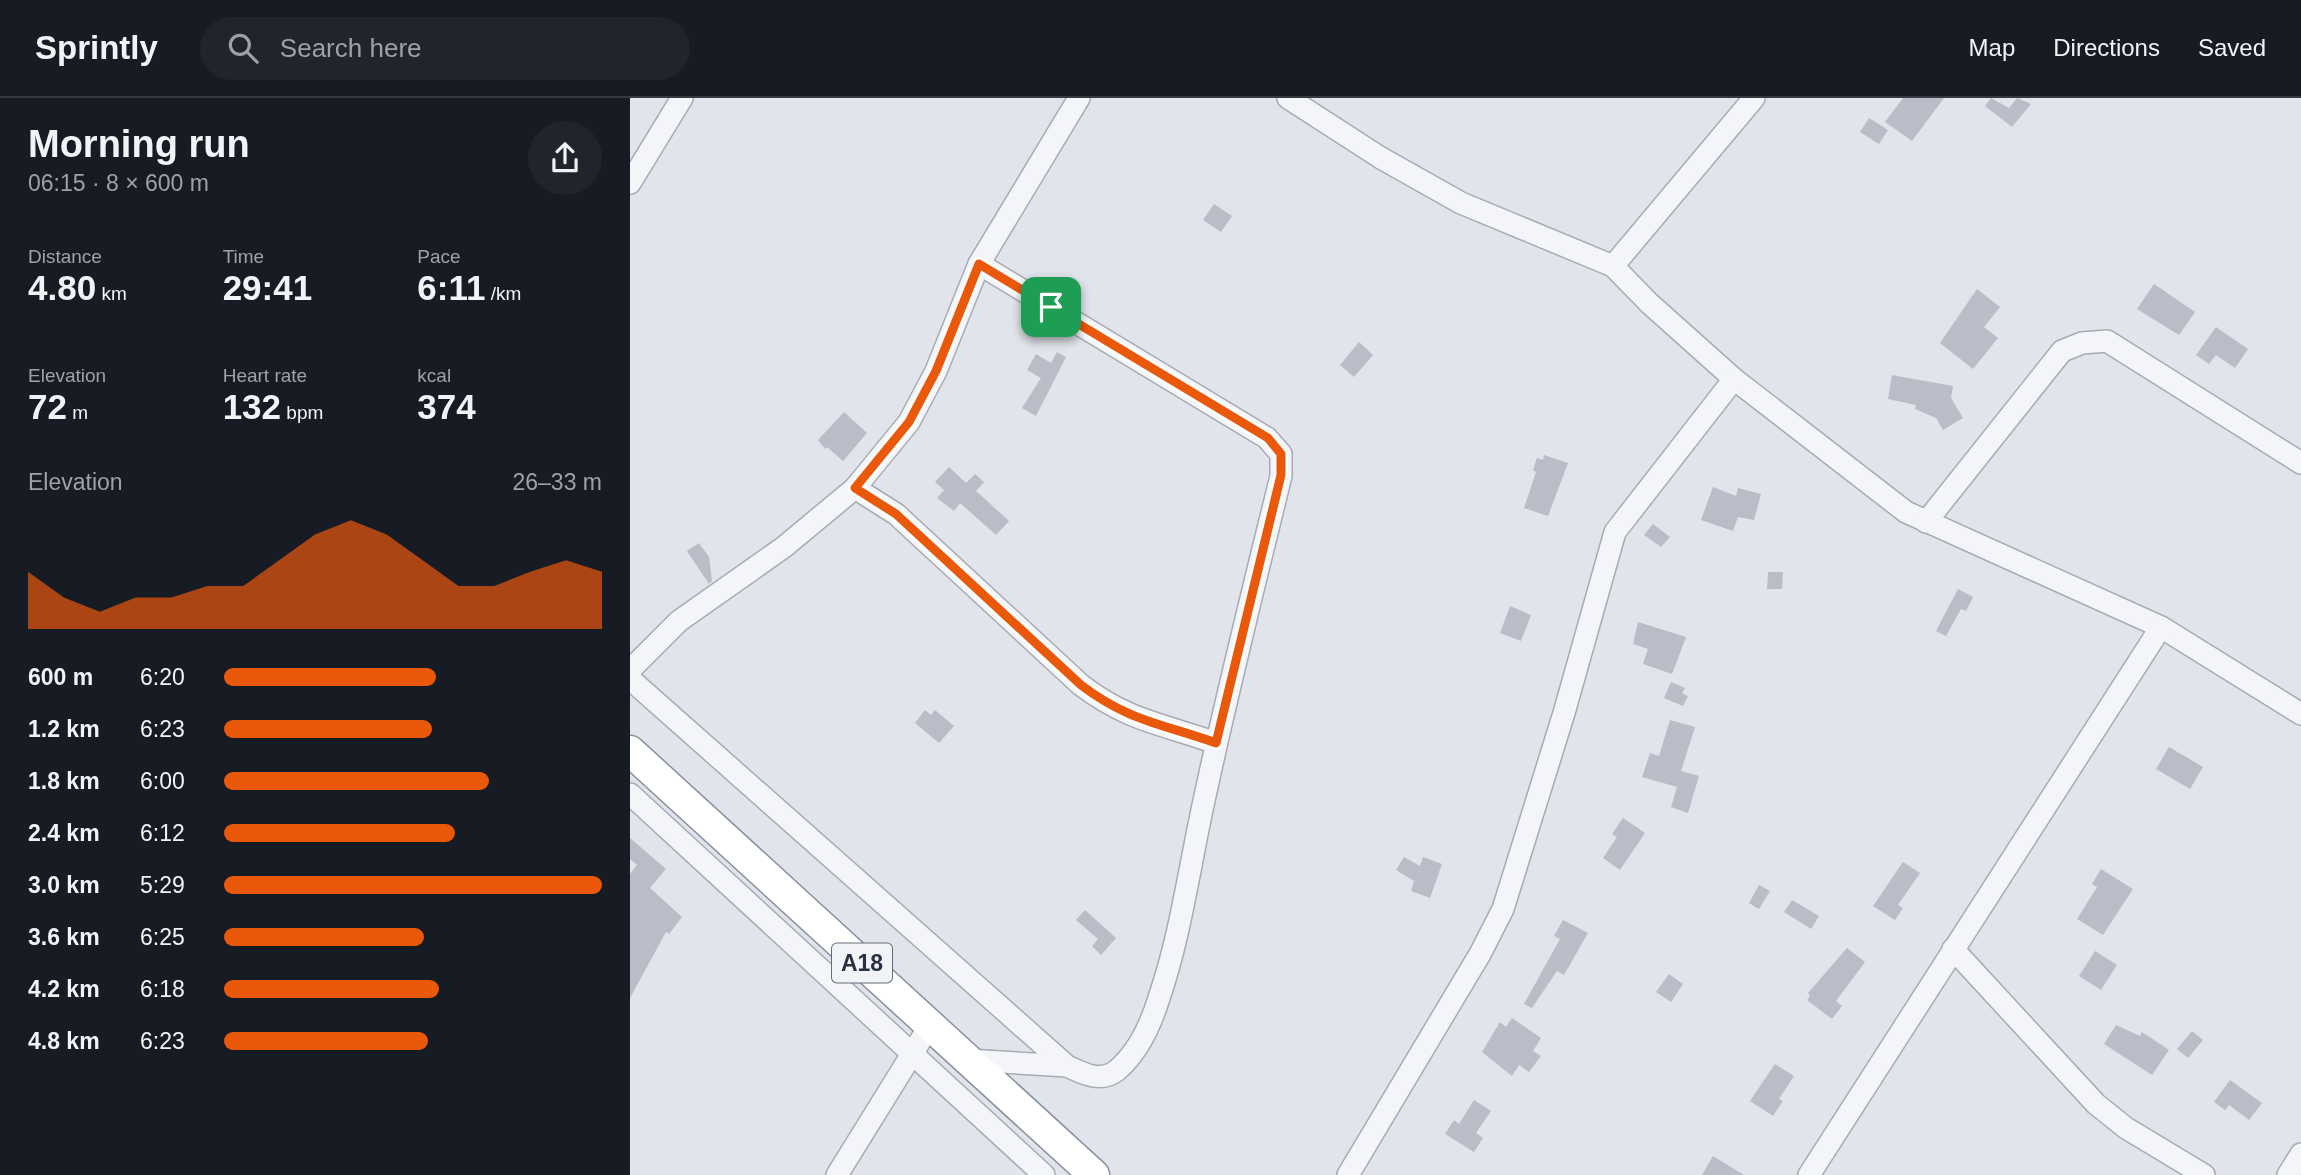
<!DOCTYPE html>
<html lang="en">
<head>
<meta charset="utf-8">
<style>
	:root { --surface:#171b24; --page:#20242c; --text:#f1f3f6; --muted:#9ea1a6; --line:#363941; --accent:#ea580c }
	body { margin:0; font-family:Arial,sans-serif; background:var(--page); color:var(--text); height:100vh; display:flex; flex-direction:column; font-size:26px; white-space:nowrap }
	* { box-sizing:border-box; margin:0 }
	p { font-size:23px; color:var(--muted) }
	.icon { flex:none; width:38px; height:38px; fill:none; stroke:currentColor; stroke-width:2; stroke-linecap:round; stroke-linejoin:round }
	.map { position:relative; flex:1; overflow:hidden }
	.details { display:flex; flex-direction:column; background:var(--surface); width:630px }
	.details>* { flex:none }
	.pin { position:absolute; display:grid; place-items:center; width:60px; height:60px; color:#fff; margin:-30px; border-radius:14px; box-shadow:0 4px 10px #0006 }
	.round { display:grid; place-items:center; flex:none; width:74px; height:74px; border-radius:37px; background:var(--page) }
	.summary { display:flex; align-items:center; justify-content:space-between; height:119px; padding:0 28px }
	h1 { font-size:38px; font-weight:700; line-height:52px }
	.metrics { display:grid; grid-template-columns:repeat(3,1fr); gap:10px; height:119px; padding:7px 28px }
	.metrics div { display:grid; align-content:center }
	.metrics b { font-size:35px; font-weight:700 }
	.metrics small { font-size:19px; font-weight:400 }
	.metrics p { font-size:19px }
	.chart { height:196px; padding:14px 28px }
	.chart p { display:flex; justify-content:space-between }
	.chart svg { width:100%; height:126px; margin-top:7px; fill:var(--accent); opacity:.7 }
	ul { padding:0 28px; list-style:none; font-size:23px }
	li { display:grid; grid-template-columns:112px 84px 1fr; align-items:center; height:52px }
	li i { height:18px; border-radius:9px; background:var(--accent) }
	header { display:flex; align-items:center; gap:42px; box-sizing:border-box; height:98px; padding:0 35px; background:var(--surface); border-bottom:2px solid var(--line) }
	header strong { font-size:33px }
	nav { display:flex; gap:38px; margin-inline-start:auto; font-size:24px }
	.search { width:490px; height:63px; background:var(--page); display:flex; align-items:center; gap:18px; box-sizing:border-box; padding:0 24px; border-radius:38px; color:var(--muted); font-size:26px }
	main { display:flex; flex:1; min-height:0 }
	.map>svg:first-child { display:block }
	.building { fill:#b8bdc7 }
	.lines { fill:none; stroke-linecap:round; stroke-linejoin:round }
	.minor-casing { stroke:#a6abb4; stroke-width:24 }
	.highway-casing { stroke:#8891a1; stroke-width:33 }
	.minor { stroke:#f4f5f8; stroke-width:21 }
	.highway { stroke:#fff; stroke-width:30 }
	.route-casing { stroke:#fff; stroke-width:14 }
	.route { stroke:#ea580c; stroke-width:9 }
	.labels { text-anchor:middle; dominant-baseline:central; stroke-width:5; stroke-linejoin:round; paint-order:stroke }
	.shield { fill:#f1f3f7; stroke:#656b78; stroke-width:2 }
	.shield-label { font-size:23px; font-weight:bold; fill:#293142 }
</style>
</head>
<body>
<header>
<strong>Sprintly</strong>
<div class="search"><svg class="icon" aria-label="search" viewBox="0 0 24 24"><circle cx="10" cy="10" r="6"/><path d="M15 15l6 6"/></svg>Search here</div>
<nav><a>Map</a><a>Directions</a><a>Saved</a></nav>
</header>
<main>
<section class="details">
<div class="summary"><div><h1>Morning run</h1><p>06:15 · 8 × 600 m</p></div><a class="round"><svg class="icon" aria-label="share" viewBox="0 0 24 24"><path d="M12 15V3M7 8l5-5 5 5M5 13v7h14v-7"/></svg></a></div>
<div class="metrics">
<div><p>Distance</p><b>4.80<small> km</small></b></div>
<div><p>Time</p><b>29:41</b></div>
<div><p>Pace</p><b>6:11<small> /km</small></b></div>
</div>
<div class="metrics">
<div><p>Elevation</p><b>72<small> m</small></b></div>
<div><p>Heart rate</p><b>132<small> bpm</small></b></div>
<div><p>kcal</p><b>374</b></div>
</div>
<div class="chart"><p><span>Elevation</span>26–33 m</p>
<svg viewBox="0 0 160 44" preserveAspectRatio="none"><path d="M0 44V24L10 33L20 38L30 33L40 33L50 29L60 29L70 20L80 11L90 6L100 11L110 20L120 29L130 29L140 24L150 20L160 24V44z"/></svg>
</div>
<ul>
<li><b>600 m</b>6:20<i style="width:56%"></i></li>
<li><b>1.2 km</b>6:23<i style="width:55%"></i></li>
<li><b>1.8 km</b>6:00<i style="width:70%"></i></li>
<li><b>2.4 km</b>6:12<i style="width:61%"></i></li>
<li><b>3.0 km</b>5:29<i style="width:100%"></i></li>
<li><b>3.6 km</b>6:25<i style="width:53%"></i></li>
<li><b>4.2 km</b>6:18<i style="width:57%"></i></li>
<li><b>4.8 km</b>6:23<i style="width:54%"></i></li>
</ul>
</section>
<div class="map">
<svg width="1671" height="1077" viewBox="0 0 1671 1077">
	<rect width="100%" height="100%" fill="#e1e4ea"/>
	<g class="building">
		<path d="M1273 0H1314L1282 43 1255 24Z"/>
		<path d="M1361 0 1379 10 1387 0 1401 6 1382 29 1355 8Z"/>
		<path d="M1239 20 1258 32 1249 46 1230 34Z"/>
		<path d="M584 106 602 118 591 134 573 122Z"/>
		<path d="M1524 186 1565 214 1549 237 1507 211Z"/>
		<path d="M1347 191 1370 209 1354 229 1368 240 1343 271 1310 245Z"/>
		<path d="M1586 229 1618 251 1605 270 1586 257 1579 266 1566 257Z"/>
		<path d="M729 244 743 257 724 279 710 267Z"/>
		<path d="M427 254 436 259 406 318 392 310 411 280 397 272 406 256 421 265Z"/>
		<path d="M1262 277 1323 288 1321 300 1333 320 1313 332 1306 320 1285 311 1286 307 1258 301Z"/>
		<path d="M214 314 237 335 213 363 197 349 195 351 188 342Z"/>
		<path d="M914 357 938 365 918 418 894 410 906 374 903 372 907 360 913 362Z"/>
		<path d="M319 369 336 385 345 376 354 384 346 393 379 423 366 437 330 405 324 413 307 400 314 392 305 384Z"/>
		<path d="M1083 389 1106 398 1108 390 1131 396 1124 422 1108 419 1103 433 1071 422Z"/>
		<path d="M1023 426 1040 439 1031 449 1014 437Z"/>
		<path d="M69 445 79 459 82 483 79 486 57 453Z"/>
		<path d="M1138 474H1153L1152 491H1137Z"/>
		<path d="M1328 491 1343 499 1336 513 1331 511 1316 538 1306 533Z"/>
		<path d="M880 508 901 517 891 543 870 535Z"/>
		<path d="M1008 524 1056 539 1042 576 1013 566 1018 551 1003 546Z"/>
		<path d="M1041 584 1055 590 1052 595 1058 598 1053 608 1034 600Z"/>
		<path d="M295 612 301 617 305 612 324 628 309 645 285 625Z"/>
		<path d="M1040 622 1065 629 1051 673 1069 678 1058 715 1041 709 1047 689 1012 679 1020 655 1029 658Z"/>
		<path d="M1539 649 1573 669 1560 691 1526 671Z"/>
		<path d="M993 720 1015 735 990 772 973 760 987 739 982 736Z"/>
		<path d="M0 740 36 771 20 790 52 819 39 836 36 834 0 900V776L7 767 0 761Z"/>
		<path d="M774 759 790 768 793 759 812 766 800 800 781 793 784 783 766 772Z"/>
		<path d="M1273 764 1290 775 1268 807 1273 810 1265 822 1243 808Z"/>
		<path d="M1471 771 1503 791 1473 837 1447 821 1467 789 1462 786Z"/>
		<path d="M1129 787 1140 793 1129 811 1119 805Z"/>
		<path d="M1162 802 1189 818 1181 831 1154 814Z"/>
		<path d="M455 812 486 840 471 857 462 848 468 841 446 822Z"/>
		<path d="M933 822 958 835 934 877 927 873 902 910 894 906 930 841 924 838Z"/>
		<path d="M1217 850 1235 864 1206 903 1212 908 1202 921 1177 902 1180 898 1178 895Z"/>
		<path d="M1465 853 1487 867 1471 892 1449 878Z"/>
		<path d="M1039 876 1053 886 1041 904 1026 894Z"/>
		<path d="M882 920 911 940 903 953 911 958 899 974 889 967 882 978 852 954 870 924 876 929Z"/>
		<path d="M1486 927 1510 938 1512 934 1539 952 1522 977 1474 946Z"/>
		<path d="M1562 933 1573 942 1558 960 1547 951Z"/>
		<path d="M1145 966 1164 978 1149 1001 1153 1003 1143 1018 1120 1003Z"/>
		<path d="M1600 982 1632 1005 1619 1022 1599 1007 1595 1012 1584 1004Z"/>
		<path d="M844 1002 861 1013 846 1035 853 1040 844 1054 815 1036 824 1022 829 1026Z"/>
		<path d="M1083 1058 1114 1077H1072Z"/>
	</g>
	<g class="lines">
		<defs>
			<g id="minor">
				<path d="M658 0 751 60 831 105 983 168 1124 0"/>
				<path d="M0 85 52 0"/>
				<path d="M983 168 1019 205 1104 281 1276 414 1531 529 1671 616"/>
				<path d="M225 390 266 416 451 587C498 623 533 626 586 645"/>
				<path d="M1296 424 1432 253 1452 245 1477 243 1671 365"/>
				<path d="M0 572 49 523 154 449 225 390 279 324 306 273 349 166 449 0"/>
				<path d="M0 581 437 968C452 975 470 985 486 973 508 955 521 926 529 900 551 836 560 765 575 698 598 591 625 484 651 378V356L637 340 349 166"/>
				<path d="M0 696 414 1077"/>
				<path d="M1323 851 1466 1006 1496 1030 1574 1077"/>
				<path d="M338 962 437 968"/>
				<path d="M207 1077 300 927"/>
				<path d="M718 1077 850 856 873 811 934 615 985 434 1104 281"/>
				<path d="M1179 1077 1531 529"/>
				<path d="M1658 1077 1671 1056"/>
			</g>
			<path id="highway" d="M0 653 464 1077"/>
		</defs>
		<use href="#minor" class="minor-casing"/>
		<use href="#highway" class="highway-casing"/>
		<use href="#minor" class="minor"/>
		<use href="#highway" class="highway"/>
	</g>
	<g class="lines">
		<defs>
			<path id="route" d="M349 166 638 340 651 356V377L586 645C533 626 498 623 451 587L266 416 225 390 279 324 306 273Z"/>
		</defs>
		<use href="#route" class="route-casing"/>
		<use href="#route" class="route"/>
	</g>
	<g class="labels">
		<rect class="shield" x="202" y="845.5" width="60" height="39" rx="5"/>
		<g class="shield-label">
			<text x="232" y="865">A18</text>
		</g>
	</g>
</svg>
<div class="pin" style="left:421px;top:209px;background:#1e9e55"><svg class="icon" aria-label="arrive" viewBox="0 0 24 24"><path d="M6 21V4h12l-3 4 3 4H6"/></svg></div>
</div>
</main>
</body>
</html>
